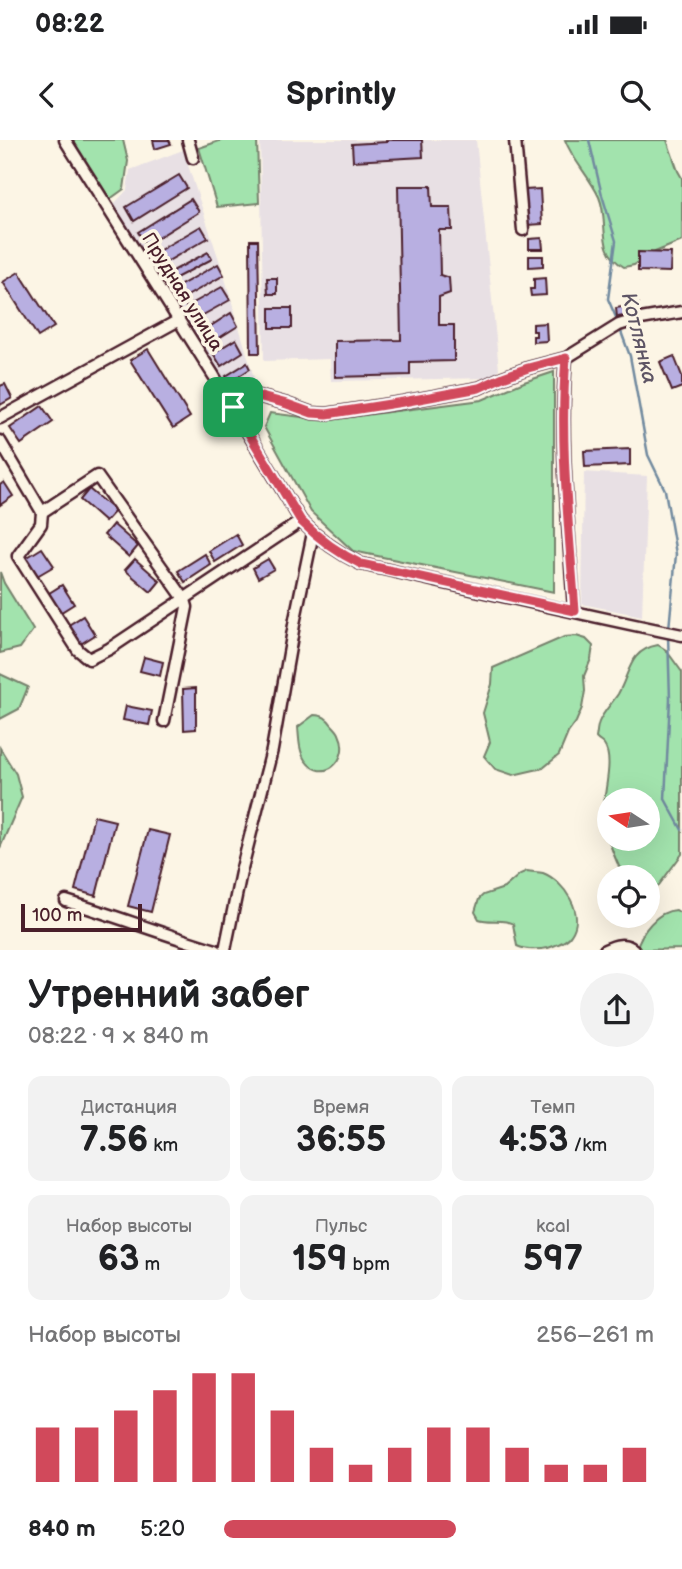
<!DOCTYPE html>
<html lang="ru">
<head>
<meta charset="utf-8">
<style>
	:root { --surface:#fff; --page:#f2f2f2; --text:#202124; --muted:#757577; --accent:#d1495b }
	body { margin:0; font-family:"Balsamiq Sans",sans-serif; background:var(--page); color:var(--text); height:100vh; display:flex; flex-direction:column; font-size:26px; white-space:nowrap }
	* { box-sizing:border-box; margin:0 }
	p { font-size:23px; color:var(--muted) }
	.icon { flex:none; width:38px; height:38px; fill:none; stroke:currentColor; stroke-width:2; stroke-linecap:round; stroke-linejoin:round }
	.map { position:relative; height:810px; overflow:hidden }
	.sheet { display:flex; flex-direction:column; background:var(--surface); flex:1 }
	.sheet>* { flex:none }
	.needle { width:46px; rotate:282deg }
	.controls { position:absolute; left:597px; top:648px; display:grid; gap:14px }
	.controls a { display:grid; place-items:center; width:63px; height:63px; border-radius:50%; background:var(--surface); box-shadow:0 7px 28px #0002; font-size:35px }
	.scale { position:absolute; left:21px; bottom:18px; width:121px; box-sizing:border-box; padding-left:7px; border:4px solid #4a1f2b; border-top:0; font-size:19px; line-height:24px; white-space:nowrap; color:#4a1f2b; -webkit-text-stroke:5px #fcf5e5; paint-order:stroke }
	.pin { position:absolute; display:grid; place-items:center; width:60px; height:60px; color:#fff; margin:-30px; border-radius:14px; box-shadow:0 4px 10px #0006 }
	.round { display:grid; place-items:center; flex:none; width:74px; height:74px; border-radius:37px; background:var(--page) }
	.head { display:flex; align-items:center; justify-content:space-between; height:119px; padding:0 28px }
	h1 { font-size:38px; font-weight:800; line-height:52px }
	.figures { display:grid; grid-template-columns:repeat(3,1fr); gap:10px; height:119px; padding:7px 28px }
	.figures div { display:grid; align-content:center; border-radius:14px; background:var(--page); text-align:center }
	.figures b { font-size:35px; font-weight:800 }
	.figures small { font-size:19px; font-weight:400 }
	.figures p { font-size:19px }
	.chart { height:196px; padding:14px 28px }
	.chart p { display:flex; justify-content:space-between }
	.chart svg { width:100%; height:126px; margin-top:7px; stroke:var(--accent); stroke-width:6 }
	ul { padding:0 28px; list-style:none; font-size:23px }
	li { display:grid; grid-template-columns:112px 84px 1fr; align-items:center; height:52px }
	li i { height:18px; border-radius:9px; background:var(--accent) }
	.status { display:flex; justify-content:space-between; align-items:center; height:49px; padding:0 35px; background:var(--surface); direction:ltr }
	.status svg { height:19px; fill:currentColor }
	header { display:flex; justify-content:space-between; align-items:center; height:91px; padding:0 28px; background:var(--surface); font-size:32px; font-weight:800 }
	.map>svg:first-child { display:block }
	.built { fill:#e8e0e4 }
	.green { fill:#a2e3ad; stroke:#76816c; stroke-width:2; fill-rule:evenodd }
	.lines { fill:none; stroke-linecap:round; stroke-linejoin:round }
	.stream { stroke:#718a9f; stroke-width:2.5 }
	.building { fill:#b8afe1; stroke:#4a1f2b; stroke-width:2 }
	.minor-casing { stroke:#4a1f2b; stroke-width:15 }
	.minor { stroke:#fcf5e5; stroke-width:10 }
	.route-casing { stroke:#fff; stroke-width:14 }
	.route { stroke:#d1495b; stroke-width:9 }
	.labels { text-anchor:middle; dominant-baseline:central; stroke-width:7; stroke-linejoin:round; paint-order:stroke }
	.street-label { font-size:19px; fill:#4a1f2b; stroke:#fcf5e5 }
	.water-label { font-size:21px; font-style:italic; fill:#5e5565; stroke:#fcf5e5 }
</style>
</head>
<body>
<div class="status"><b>08:22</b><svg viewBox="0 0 49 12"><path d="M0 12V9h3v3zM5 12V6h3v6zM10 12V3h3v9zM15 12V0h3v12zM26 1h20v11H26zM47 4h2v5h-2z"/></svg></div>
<header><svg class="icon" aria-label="back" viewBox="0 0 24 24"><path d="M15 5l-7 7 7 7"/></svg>Sprintly<svg class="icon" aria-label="search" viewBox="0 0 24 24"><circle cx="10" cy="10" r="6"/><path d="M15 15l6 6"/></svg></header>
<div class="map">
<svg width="682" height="810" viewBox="0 0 682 810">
	<rect width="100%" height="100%" fill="#fcf5e5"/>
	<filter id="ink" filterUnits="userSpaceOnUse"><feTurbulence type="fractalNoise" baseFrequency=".0143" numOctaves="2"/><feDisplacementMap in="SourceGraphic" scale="14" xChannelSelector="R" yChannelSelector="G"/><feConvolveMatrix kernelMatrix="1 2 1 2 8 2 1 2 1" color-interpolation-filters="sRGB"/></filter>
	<g filter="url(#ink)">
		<g class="built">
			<path d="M260 0H476L499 229 492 238 331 241 330 219 264 221Z"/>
			<path d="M183 10 224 135 254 238 251 251 234 260 114 64 127 50 130 30Z"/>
			<path d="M584 332 647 336 642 476 582 464Z"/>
		</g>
		<g class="green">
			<path d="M73 0H123L128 21 124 49 110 59Z"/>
			<path d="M222 0H257L259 63 217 67 199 8Z"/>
			<path d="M565 0H667L678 31 682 38V101L655 112 634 125 624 127C595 110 610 83 599 57 590 37 573 21 565 0Z"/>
			<path d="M554 232V452L353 411 311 372 264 287 270 273 326 280 482 260 524 242Z"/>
			<path d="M0 432 4 443 33 490 20 508 0 513Z"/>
			<path d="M576 496 586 499 593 506 591 519 584 536 585 551 582 568 576 582 568 593 559 615 543 628 513 635 495 629 484 616 490 602 483 573 492 544 493 528 564 497Z"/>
			<path d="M658 505 666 510 682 532V714L659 745 649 751H648V737H624C615 719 607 700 604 680 600 660 616 622 604 605 603 603 597 600 596 598 597 593 597 587 599 582 603 572 612 563 618 554 630 533 629 510 658 505ZM609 660H648V698H609Z"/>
			<path d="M0 534 28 547 19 569 0 579Z"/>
			<path d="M314 575C323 575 327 578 332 585 335 588 338 591 339 594 352 620 322 645 305 620 299 611 299 598 298 587Z"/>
			<path d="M0 608 16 634 22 657 0 708Z"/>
			<path d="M527 731C532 732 538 732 543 733 564 741 586 774 571 795 567 802 556 805 548 808 538 810 525 810 517 806L513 784C503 778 490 783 479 779L475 772 479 759 483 755 504 748 520 734Z"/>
			<path d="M676 770 682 774V809L636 810C641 792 657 771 676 770Z"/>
		</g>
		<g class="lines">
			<g class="stream">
				<path d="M589 0 602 55 616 101 608 159 618 182"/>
				<path d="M620 189 630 216 648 315 665 350 676 414 669 489"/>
				<path d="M668 495 670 559 665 659 682 690"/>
			</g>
		</g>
		<g class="building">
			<path d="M153 0H169L171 4 155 9Z"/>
			<path d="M386 0H422L423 17 353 21 352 4 386 2Z"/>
			<path d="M179 35 187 48 134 81 126 67Z"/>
			<path d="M398 46H431L432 67H451L452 90H439L440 135 449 138 450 153 439 157V185H454V221L410 222V235L335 237V201L401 200Z"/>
			<path d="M540 49 542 84 527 85 525 50Z"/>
			<path d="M191 59 199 72 146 105 138 92Z"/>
			<path d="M201 86 208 98 161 125 155 113Z"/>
			<path d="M542 98 543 109H529V99Z"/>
			<path d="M250 100H258L260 213H251Z"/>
			<path d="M208 112 212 119 170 141 167 134Z"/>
			<path d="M638 112 671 113 670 132 638 131Z"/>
			<path d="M529 116H543V126L529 127Z"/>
			<path d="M218 124 224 135 180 160 174 149Z"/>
			<path d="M19 132 54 187 38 197 3 142Z"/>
			<path d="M267 138H277V154H268Z"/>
			<path d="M545 138 546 155 531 156 530 149H534V139Z"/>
			<path d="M222 147 230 160 194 180 186 167Z"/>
			<path d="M639 164 640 174 617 177 616 168Z"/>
			<rect x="270" y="168" width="22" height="20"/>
			<path d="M231 173 238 186 208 205 200 193Z"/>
			<path d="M546 183 547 201 533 202V196H536V191H533V184Z"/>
			<path d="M236 199 243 212 221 226 213 213Z"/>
			<path d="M148 209 190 277 173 288 130 220Z"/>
			<path d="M674 216 682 236V247L672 251 660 222Z"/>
			<path d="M247 223 250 229 230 242 226 236Z"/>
			<path d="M5 244 12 258 0 265V246Z"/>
			<path d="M42 266 53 282 21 304 10 288Z"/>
			<path d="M630 309V325L585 327 584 311Z"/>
			<path d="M4 342 13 356 0 365V345Z"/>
			<path d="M89 349 115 371 105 382 80 360Z"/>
			<path d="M113 384 138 406 129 417 104 395Z"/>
			<path d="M236 394 242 405 215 422 209 411Z"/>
			<path d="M42 408 54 426 37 436 26 418Z"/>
			<path d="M205 414 211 425 185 442 178 431Z"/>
			<path d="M135 419 160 441 151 452 125 430Z"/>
			<path d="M268 419 274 429 258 438 253 428Z"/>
			<path d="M62 445 74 464 58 474 46 455Z"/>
			<path d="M83 476 95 495 79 505 67 486Z"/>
			<path d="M144 517 163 522 160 536 140 531Z"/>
			<path d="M196 548V589L184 590 183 549Z"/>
			<path d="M126 566 152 571 149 585 123 580Z"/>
			<path d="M94 676 115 681 96 756 75 750Z"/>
			<path d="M148 690 170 695 151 772 128 766Z"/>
		</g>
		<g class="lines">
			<defs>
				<g id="minor">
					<path d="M65 0 214 236 301 381C319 399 338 413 361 424 468 448 575 473 682 495"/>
					<path d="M188 0 193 18"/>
					<path d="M515 0 523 90"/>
					<path d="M566 218C559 301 569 388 574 471"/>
					<path d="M233 267 254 255 287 264 312 273 327 274 403 262 479 248 503 237 528 228 566 218 619 185 635 180 682 172"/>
					<path d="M0 278 179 180"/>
					<path d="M0 301 42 372 41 384 18 416 78 510 89 519 109 509 301 381"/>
					<path d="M42 372 97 336 185 460 187 467 164 581"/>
					<path d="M66 761C116 776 165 795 216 810"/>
					<path d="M225 810 241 732 272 610 295 479 313 393"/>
					<path d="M605 810C615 805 625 802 634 810"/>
				</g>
			</defs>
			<use href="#minor" class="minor-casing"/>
			<use href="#minor" class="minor"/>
		</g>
	</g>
	<g class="lines" filter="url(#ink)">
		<defs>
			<path id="route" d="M566 218C559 302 569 387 575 471L361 424C338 413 319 399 301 381L233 267 254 255 287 264 312 273 327 274 403 262 479 248 503 237 528 228Z"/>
		</defs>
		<use href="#route" class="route-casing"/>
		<use href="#route" class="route"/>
	</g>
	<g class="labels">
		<g class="street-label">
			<text transform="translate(182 152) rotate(58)">Прудная улица</text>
		</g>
		<g class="water-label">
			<text transform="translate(639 198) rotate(76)">Котлянка</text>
		</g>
	</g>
</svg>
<div class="controls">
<a><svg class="needle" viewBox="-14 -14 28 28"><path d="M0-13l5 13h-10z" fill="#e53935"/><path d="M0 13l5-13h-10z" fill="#757577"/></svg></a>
<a><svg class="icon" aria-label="locate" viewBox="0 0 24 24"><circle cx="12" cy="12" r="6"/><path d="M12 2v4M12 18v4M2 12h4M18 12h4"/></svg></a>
</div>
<div class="scale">100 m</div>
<div class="pin" style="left:233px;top:267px;background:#1e9e55"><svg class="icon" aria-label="arrive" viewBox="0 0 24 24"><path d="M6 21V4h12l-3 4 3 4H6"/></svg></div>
</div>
<section class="sheet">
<div class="head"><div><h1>Утренний забег</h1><p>08:22 · 9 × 840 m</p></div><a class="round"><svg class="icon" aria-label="share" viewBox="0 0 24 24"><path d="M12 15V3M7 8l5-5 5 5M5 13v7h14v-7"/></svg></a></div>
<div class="figures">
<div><p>Дистанция</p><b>7.56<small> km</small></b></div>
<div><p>Время</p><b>36:55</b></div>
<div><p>Темп</p><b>4:53<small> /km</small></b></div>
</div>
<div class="figures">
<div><p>Набор высоты</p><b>63<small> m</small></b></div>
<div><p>Пульс</p><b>159<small> bpm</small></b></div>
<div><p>kcal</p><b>597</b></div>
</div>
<div class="chart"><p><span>Набор высоты</span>256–261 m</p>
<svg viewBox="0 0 160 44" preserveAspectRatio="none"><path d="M5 44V25M15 44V25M25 44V19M35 44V12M45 44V6M55 44V6M65 44V19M75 44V32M85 44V38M95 44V32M105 44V25M115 44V25M125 44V32M135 44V38M145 44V38M155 44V32"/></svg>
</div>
<ul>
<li><b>840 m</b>5:20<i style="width:54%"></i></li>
</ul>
</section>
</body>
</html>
